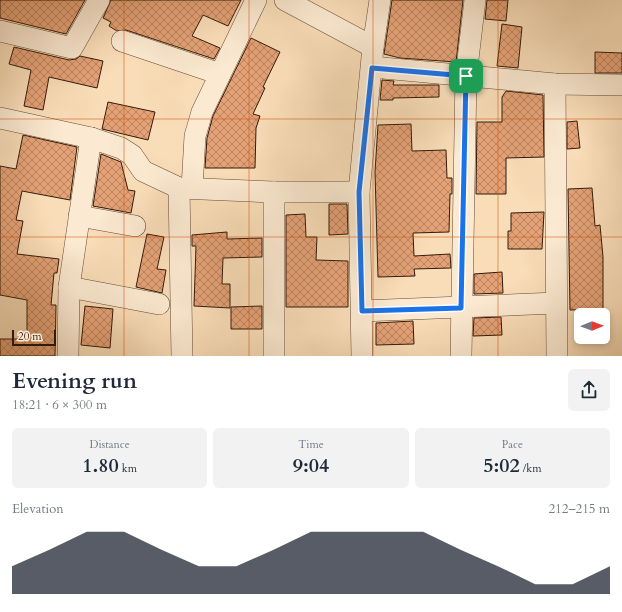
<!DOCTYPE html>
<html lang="en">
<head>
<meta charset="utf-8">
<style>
	:root { --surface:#fff; --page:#f2f2f3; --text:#1f2937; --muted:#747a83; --accent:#111827 }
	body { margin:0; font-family:Cardo,serif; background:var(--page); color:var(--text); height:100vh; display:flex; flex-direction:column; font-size:15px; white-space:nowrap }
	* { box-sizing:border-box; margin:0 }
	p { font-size:13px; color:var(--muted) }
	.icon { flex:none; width:22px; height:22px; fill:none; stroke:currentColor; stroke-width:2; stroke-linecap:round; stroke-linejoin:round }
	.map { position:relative; height:356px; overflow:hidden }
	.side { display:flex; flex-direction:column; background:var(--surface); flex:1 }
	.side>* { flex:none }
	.needle { width:26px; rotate:89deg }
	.tools { position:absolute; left:574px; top:308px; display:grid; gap:8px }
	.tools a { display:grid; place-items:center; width:36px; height:36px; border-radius:6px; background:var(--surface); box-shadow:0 2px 6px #0003; font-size:20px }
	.scale { position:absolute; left:12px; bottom:10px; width:44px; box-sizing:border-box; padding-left:4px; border:2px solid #341a0b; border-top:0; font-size:11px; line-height:14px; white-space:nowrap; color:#341a0b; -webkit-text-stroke:3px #fbe9d1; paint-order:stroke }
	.pin { position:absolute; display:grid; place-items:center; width:34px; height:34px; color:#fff; margin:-17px; border-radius:8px; box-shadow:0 2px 6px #0006 }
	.round { display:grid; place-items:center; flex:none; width:42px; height:42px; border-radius:6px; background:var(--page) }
	.overview { display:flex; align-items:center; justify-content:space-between; height:68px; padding:0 12px }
	h1 { font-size:22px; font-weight:800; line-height:30px }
	.stats { display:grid; grid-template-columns:repeat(3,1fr); gap:6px; height:68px; padding:4px 12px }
	.stats div { display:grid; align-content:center; border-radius:6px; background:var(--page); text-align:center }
	.stats b { font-size:20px; font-weight:800 }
	.stats small { font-size:11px; font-weight:400 }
	.stats p { font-size:11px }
	.chart { height:112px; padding:8px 12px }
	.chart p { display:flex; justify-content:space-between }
	.chart svg { width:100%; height:72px; margin-top:4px; fill:var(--accent); opacity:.7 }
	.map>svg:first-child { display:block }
	.building { fill:url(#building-cross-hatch); stroke:#341a0b }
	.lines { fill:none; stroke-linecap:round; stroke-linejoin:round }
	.minor-casing { stroke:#654b36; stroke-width:22 }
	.minor { stroke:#fbe9d1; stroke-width:21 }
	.route-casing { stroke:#fff; stroke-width:8 }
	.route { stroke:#1a73e8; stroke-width:5 }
	.grid { fill:none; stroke:#d6530c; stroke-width:1; stroke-opacity:0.55 }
</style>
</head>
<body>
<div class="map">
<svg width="622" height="356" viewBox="0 0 622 356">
	<defs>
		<pattern id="building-cross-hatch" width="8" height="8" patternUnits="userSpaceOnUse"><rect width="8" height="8" fill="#e4a276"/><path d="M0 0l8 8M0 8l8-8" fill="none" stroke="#ba835f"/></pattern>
	</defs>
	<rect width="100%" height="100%" fill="#f9ddb8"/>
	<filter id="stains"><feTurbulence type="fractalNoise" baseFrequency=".005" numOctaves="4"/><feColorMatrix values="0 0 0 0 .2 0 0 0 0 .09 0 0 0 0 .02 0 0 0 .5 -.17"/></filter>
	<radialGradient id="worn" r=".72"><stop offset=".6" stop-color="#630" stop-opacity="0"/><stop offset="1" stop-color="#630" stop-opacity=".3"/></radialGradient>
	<g class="building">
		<path d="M0 0H85L66 34 0 18Z"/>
		<path d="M111 0H241L228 26 203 15 192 36 220 48 214 59 126 30 117 31 109 26 111 22 103 18Z"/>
		<path d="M392 0H463L456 62 400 58 384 54Z"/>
		<path d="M487 0H508L506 21 485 19Z"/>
		<path d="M502 24 522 27 518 68 497 66Z"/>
		<path d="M251 38 280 52 263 87 265 88 253 114 260 116 256 128 255 168H205L207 138 213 116Z"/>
		<path d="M14 47 69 60 76 59 80 56 103 61 97 88 49 77 43 110 24 106 31 70 9 64Z"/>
		<path d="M595 52 622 53V73H595Z"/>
		<path d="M382 80 394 81 393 85H439V97L393 98V100H380Z"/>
		<path d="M506 91 543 95 544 157 506 158V194H476L477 122H502V97Z"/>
		<path d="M108 102 155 112 148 140 102 129Z"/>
		<path d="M577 121 580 148 567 149V122Z"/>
		<path d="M411 124 412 151 446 150 447 178H452V194H450L449 232 413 233 414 256 450 254 451 268 414 269 415 276 378 277 375 172 378 125Z"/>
		<path d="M23 135 77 147 70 200 22 191 16 220 23 221 17 254 59 259 57 273H54L51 305H56L55 356H0V339H26L27 330V300L0 295V166L16 169Z"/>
		<path d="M101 154 121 162 128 190 135 191 131 213 93 206Z"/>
		<path d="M592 188 595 226 600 225 603 257V309L570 310 568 189Z"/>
		<path d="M329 204H347L348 234 329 235Z"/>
		<path d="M544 212 542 249H508V231H511V213Z"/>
		<path d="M305 214 306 237H317L316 260 348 261V307H286V215Z"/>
		<path d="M227 232V239L262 238V257L223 258 222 284H230V308L194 306 196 246H192V235Z"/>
		<path d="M147 234 164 237 157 269 166 270 162 293 136 287Z"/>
		<path d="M502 272 503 293 474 294V274Z"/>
		<path d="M85 306 113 309 110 348 81 345Z"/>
		<path d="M262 306V329H231V307Z"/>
		<path d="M501 317 502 335 473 336 474 318Z"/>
		<path d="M413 321 414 344 376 345V323Z"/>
	</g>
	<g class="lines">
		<defs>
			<g id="minor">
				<path d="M285 0 373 47"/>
				<path d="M0 31 72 48 99 0"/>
				<path d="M122 41 220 74"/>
				<path d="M372 67 555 84 622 85"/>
				<path d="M555 84 557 356"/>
				<path d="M0 118 91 138 121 148 132 155 143 171 179 188 274 192H359"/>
				<path d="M179 188 182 356"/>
				<path d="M192 188 195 136 202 112 256 0"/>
				<path d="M274 192V356"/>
				<path d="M79 216 135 226"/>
				<path d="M69 287 159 304"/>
				<path d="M362 311 556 303"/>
				<path d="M68 356 69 287 91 138"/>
				<path d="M362 356 359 192 373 47 380 0"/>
				<path d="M461 356 466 76 475 0"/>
			</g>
		</defs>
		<use href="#minor" class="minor-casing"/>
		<use href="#minor" class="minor"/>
	</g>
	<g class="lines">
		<defs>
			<path id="route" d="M372 68 466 76 461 308 362 311 359 192Z"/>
		</defs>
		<use href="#route" class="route-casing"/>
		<use href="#route" class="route"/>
	</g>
	<path class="grid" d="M124 0V356M249 0V356M373 0V356M498 0V356M0 119H622M0 237H622"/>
	<rect width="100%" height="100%" filter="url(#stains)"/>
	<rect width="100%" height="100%" fill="url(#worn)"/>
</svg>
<div class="tools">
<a><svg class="needle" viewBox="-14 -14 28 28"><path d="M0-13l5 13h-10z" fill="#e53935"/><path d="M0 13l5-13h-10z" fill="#747a83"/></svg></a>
</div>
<div class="scale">20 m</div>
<div class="pin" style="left:466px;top:76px;background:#1e9e55"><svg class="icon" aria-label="arrive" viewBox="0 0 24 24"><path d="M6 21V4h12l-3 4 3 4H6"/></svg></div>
</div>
<section class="side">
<div class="overview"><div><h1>Evening run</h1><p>18:21 · 6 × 300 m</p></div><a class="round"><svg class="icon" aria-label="share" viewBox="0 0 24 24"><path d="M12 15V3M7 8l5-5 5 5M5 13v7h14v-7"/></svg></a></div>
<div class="stats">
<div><p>Distance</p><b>1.80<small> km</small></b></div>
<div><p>Time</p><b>9:04</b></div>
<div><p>Pace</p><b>5:02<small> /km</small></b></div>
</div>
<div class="chart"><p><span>Elevation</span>212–215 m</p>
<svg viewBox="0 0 160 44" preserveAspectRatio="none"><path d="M0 44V27L10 17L20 6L30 6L40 17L50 27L60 27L70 17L80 6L90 6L100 6L110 6L120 17L130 27L140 38L150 38L160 27V44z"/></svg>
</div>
</section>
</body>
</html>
